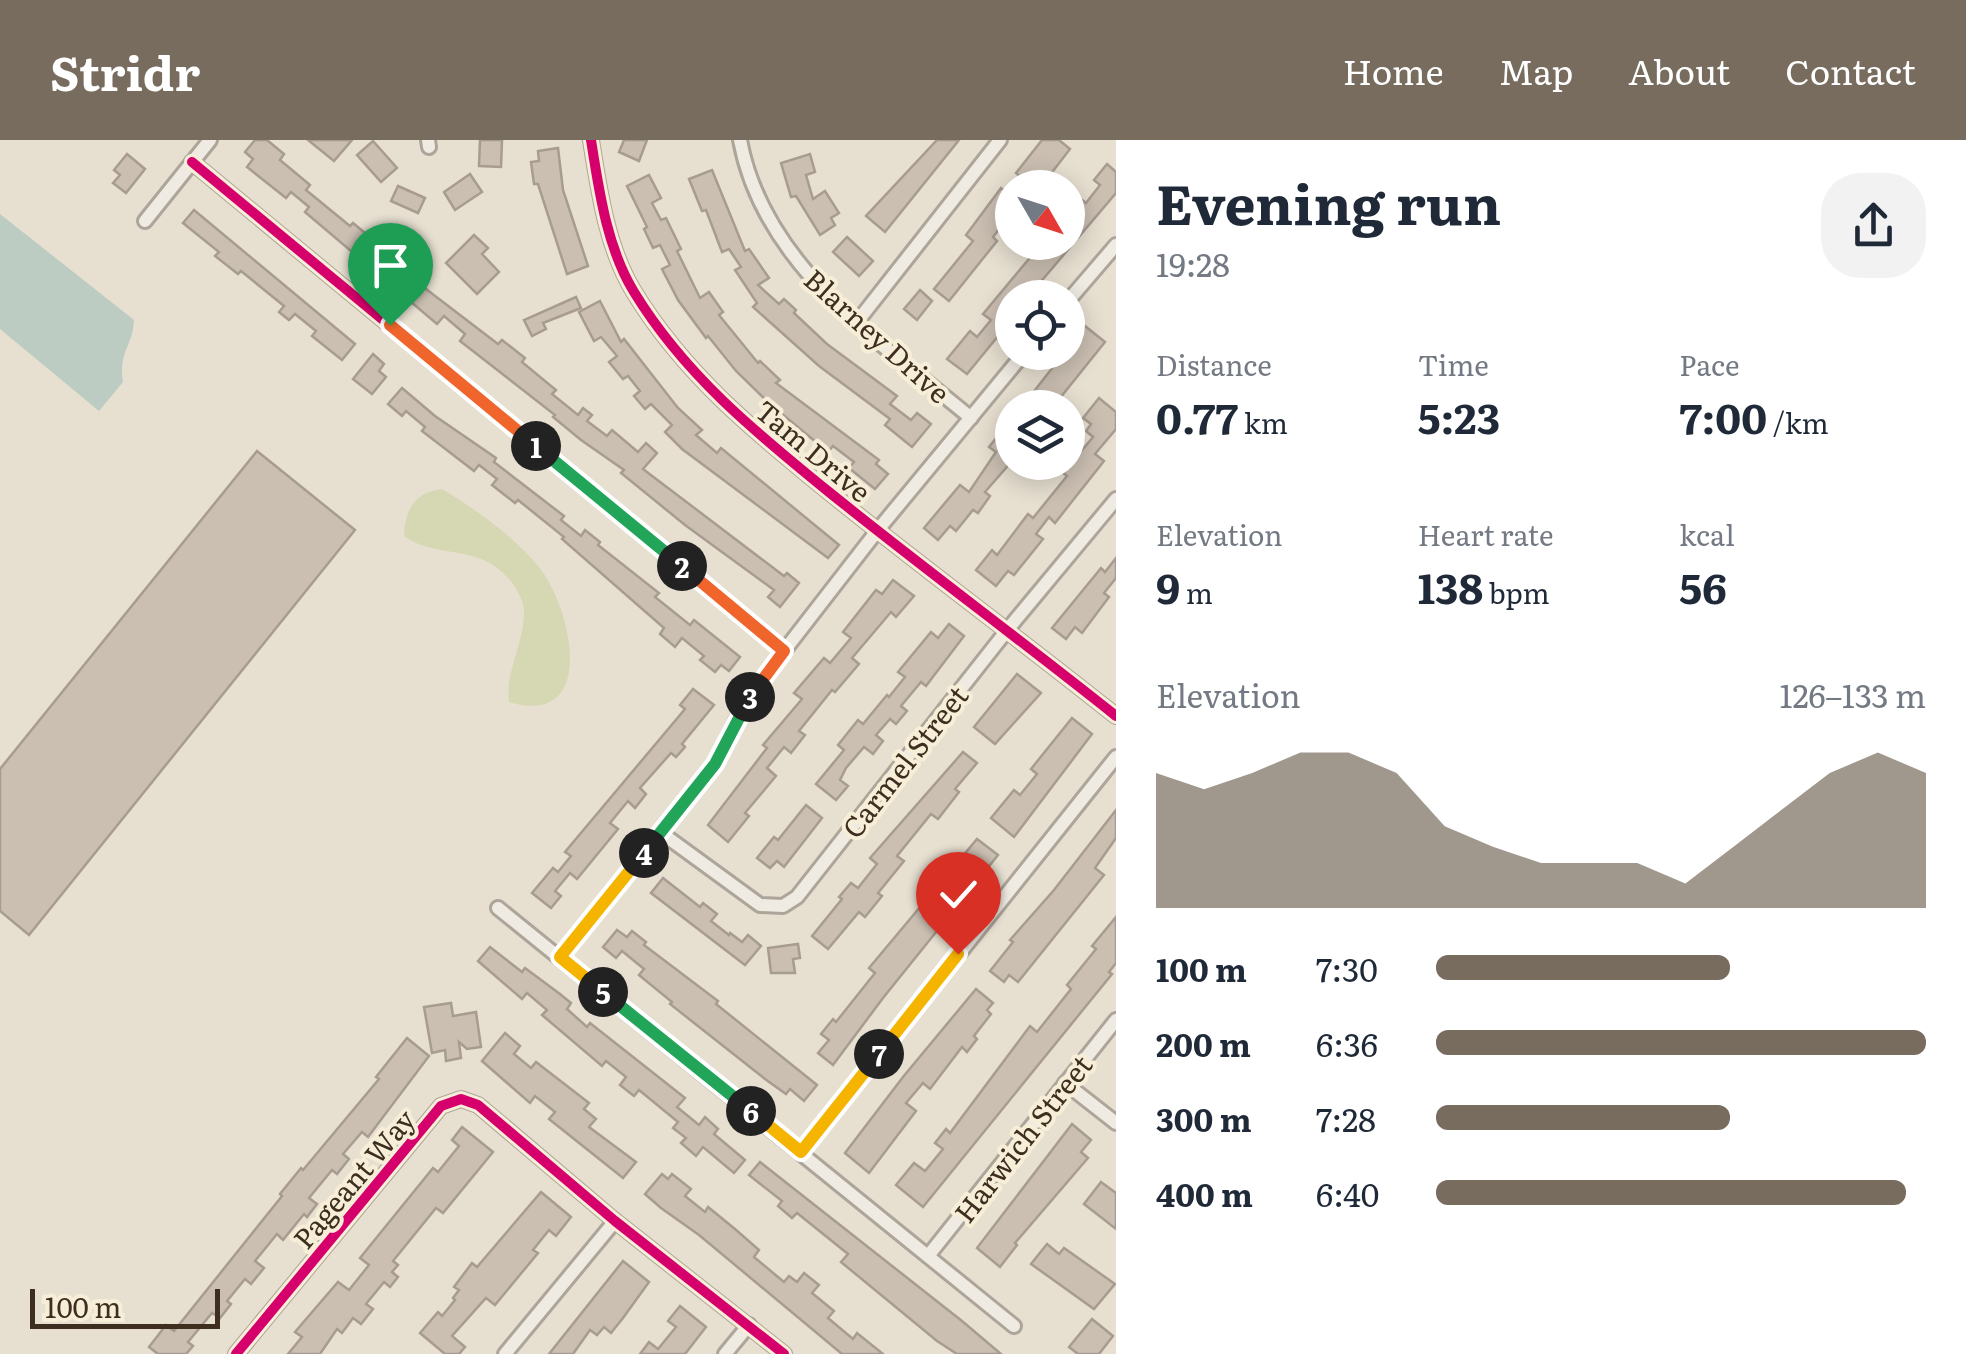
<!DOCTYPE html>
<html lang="en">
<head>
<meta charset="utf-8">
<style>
	:root { --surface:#fff; --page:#f2f2f3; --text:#1f2937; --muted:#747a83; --accent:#786c5e }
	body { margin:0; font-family:Literata,serif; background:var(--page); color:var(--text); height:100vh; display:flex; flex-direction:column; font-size:38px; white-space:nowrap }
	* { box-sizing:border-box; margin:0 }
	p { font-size:32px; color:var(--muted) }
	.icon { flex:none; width:55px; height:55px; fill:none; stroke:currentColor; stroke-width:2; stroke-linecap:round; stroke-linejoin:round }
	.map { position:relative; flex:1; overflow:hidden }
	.drawer { display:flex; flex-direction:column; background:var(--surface); width:850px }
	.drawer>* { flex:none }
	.needle { width:65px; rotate:129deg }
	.controls { position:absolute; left:995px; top:30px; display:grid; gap:20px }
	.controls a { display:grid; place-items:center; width:90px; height:90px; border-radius:50%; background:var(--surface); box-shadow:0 5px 25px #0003; font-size:50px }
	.scale { position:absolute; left:30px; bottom:25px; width:190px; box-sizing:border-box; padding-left:10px; border:5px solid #3d2e20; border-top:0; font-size:28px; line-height:35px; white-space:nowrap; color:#3d2e20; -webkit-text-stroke:8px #f7eed8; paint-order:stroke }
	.pin { position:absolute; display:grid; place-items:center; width:85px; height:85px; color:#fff; margin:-102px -42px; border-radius:50% 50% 50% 0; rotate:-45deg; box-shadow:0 0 10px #0007 }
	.pin .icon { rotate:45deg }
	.km { position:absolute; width:50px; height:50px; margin:-25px; border-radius:50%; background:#222; color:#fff; font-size:28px; line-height:50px; text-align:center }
	.round { display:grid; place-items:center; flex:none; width:105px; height:105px; border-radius:40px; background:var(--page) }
	.summary { display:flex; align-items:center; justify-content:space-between; height:170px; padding:0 40px }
	h1 { font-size:55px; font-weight:700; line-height:75px }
	.figures { display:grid; grid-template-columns:repeat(3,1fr); gap:15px; height:170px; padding:10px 40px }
	.figures div { display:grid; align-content:center }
	.figures b { font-size:42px; font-weight:700 }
	.figures small { font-size:28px; font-weight:400 }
	.figures p { font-size:28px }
	.chart { height:280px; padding:20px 40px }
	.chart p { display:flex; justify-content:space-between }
	.chart svg { width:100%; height:180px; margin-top:10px; fill:var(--accent); opacity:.7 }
	ul { padding:0 40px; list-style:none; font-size:32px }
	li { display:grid; grid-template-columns:160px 120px 1fr; align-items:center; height:75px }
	li i { height:25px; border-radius:12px; background:var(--accent) }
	header { display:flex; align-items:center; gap:60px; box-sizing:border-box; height:140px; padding:0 50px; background:var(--accent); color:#fff }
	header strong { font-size:48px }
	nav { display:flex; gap:55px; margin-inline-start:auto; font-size:35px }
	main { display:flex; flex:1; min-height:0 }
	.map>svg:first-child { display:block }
	.green { fill:#d6d7b3 }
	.water { fill:#bcccc2 }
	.building { fill:#cbbfb2; stroke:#a89c90; stroke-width:2.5 }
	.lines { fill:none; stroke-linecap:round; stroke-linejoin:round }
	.street-casing { stroke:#ada599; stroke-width:18 }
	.street { stroke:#efebe3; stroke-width:12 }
	.cycleway-casing { stroke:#f7eed8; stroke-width:16 }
	.cycleway { stroke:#d6006c; stroke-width:10 }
	.split-1-casing { stroke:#fff; stroke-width:20 }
	.split-2-casing { stroke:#fff; stroke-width:20 }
	.split-3-casing { stroke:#fff; stroke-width:20 }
	.split-4-casing { stroke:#fff; stroke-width:20 }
	.split-5-casing { stroke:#fff; stroke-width:20 }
	.split-6-casing { stroke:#fff; stroke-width:20 }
	.split-7-casing { stroke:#fff; stroke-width:20 }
	.split-8-casing { stroke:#fff; stroke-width:20 }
	.split-1 { stroke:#f0652b; stroke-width:12 }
	.split-2 { stroke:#22a559; stroke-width:12 }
	.split-3 { stroke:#f0652b; stroke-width:12 }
	.split-4 { stroke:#22a559; stroke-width:12 }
	.split-5 { stroke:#f5b400; stroke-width:12 }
	.split-6 { stroke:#22a559; stroke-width:12 }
	.split-7 { stroke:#f5b400; stroke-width:12 }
	.split-8 { stroke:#f5b400; stroke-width:12 }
	.labels { text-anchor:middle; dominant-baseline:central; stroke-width:8; stroke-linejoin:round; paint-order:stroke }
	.street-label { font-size:28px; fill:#3d2e20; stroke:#f7eed8 }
</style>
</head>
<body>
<header>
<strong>Stridr</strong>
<nav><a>Home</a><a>Map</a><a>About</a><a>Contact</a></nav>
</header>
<main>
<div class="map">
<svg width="1116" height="1214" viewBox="0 0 1116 1214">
	<rect width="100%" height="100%" fill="#e7e0d1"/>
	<path class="green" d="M442 349C477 370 512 395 538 426 572 466 599 589 509 562 505 532 524 504 524 472 524 462 519 453 513 444 481 401 439 421 404 396 405 369 415 352 442 349Z"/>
	<path class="water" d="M0 74 134 180C133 206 118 212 123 242L99 271 0 189Z"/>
	<g class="building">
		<path d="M255 0H267L284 14 280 20 310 45 306 50 350 86 353 83 389 113 391 110 399 116 403 111 418 124 409 136 498 204 502 200 525 218 522 222 556 250 552 254 578 275 583 268 592 275 587 281 607 296 612 290 638 312 646 303 657 313 643 329 784 436 787 433 799 443 780 467 768 457 774 450 685 385 621 333 624 330 581 300 553 277 555 275 460 201 465 194 444 176 437 184 305 72 309 67 291 52 286 58 247 27 253 19 245 12Z"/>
		<path d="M308 0H352L334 21Z"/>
		<path d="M480 0H502L501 27 479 26Z"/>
		<path d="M624 0H647L639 21 619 12Z"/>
		<path d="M937 0H959L885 92 866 76Z"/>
		<path d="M1042 0H1059L1070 9 1040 48H1015L1022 38 1016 33Z"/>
		<path d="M373 1 397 28 381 42 357 15Z"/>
		<path d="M558 8 563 50 588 126 567 134 538 44H534L531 22 539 21 538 11Z"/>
		<path d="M127 14 145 29 126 53 113 43 120 35 114 30Z"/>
		<path d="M810 14 815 32 806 35 813 59 825 51 839 73 831 78 835 85 820 95 796 56 791 57 781 23Z"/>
		<path d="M1107 24 1116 32V53L1027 158H1012V179L967 234 947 219 970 191 977 197 991 180 983 174 1043 102H1068V67L1077 56 1086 63 1100 45 1094 40Z"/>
		<path d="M712 30 745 111 749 109 769 138 758 145 779 164 784 159 796 170 794 173 827 204 897 256 890 264 911 280 917 273 931 284 912 307 885 285 890 279 819 226 753 167 757 163 735 130 741 127 729 109 722 112 706 70 702 71 689 39Z"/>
		<path d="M470 34 482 52 455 70 444 52Z"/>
		<path d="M649 35 661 58 652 63 661 80 666 78 681 109 677 111 700 158 709 152 723 172 719 175 758 223 760 221 780 240 776 243 879 320 876 324 888 334 875 349 849 328 854 322 833 306 828 312 770 264 736 231 708 196 706 198 678 160 662 129 670 125 660 105 653 108 644 89 647 87 627 46Z"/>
		<path d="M398 46 425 58 418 73 391 61Z"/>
		<path d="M1001 48 1012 57V73L993 97 997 101 949 161 934 149 973 101 966 95Z"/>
		<path d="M194 70 355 204 342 220 312 196 316 191 295 174 289 180 279 172 284 166 241 131 238 134 215 116 219 112 183 83Z"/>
		<path d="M474 95 488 108 482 114 499 132 477 154 446 123Z"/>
		<path d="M847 97 873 121 859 136 833 112Z"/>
		<path d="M920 150 932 161 917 180 904 169Z"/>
		<path d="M576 157 581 168 543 183 546 189 532 196 524 180Z"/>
		<path d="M600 161 621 202 624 199 678 268 702 290 696 295 717 313 721 308 839 405 828 418 682 309 665 292 672 285 651 264 645 269 634 256 640 251 628 236 623 239 609 222 617 216 601 197 594 201 579 172Z"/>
		<path d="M1085 186 1105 202 1052 268H1021Z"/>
		<path d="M373 214 384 224 379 231 386 237 372 254 353 239Z"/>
		<path d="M402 248 435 276 496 318 494 322 564 376 561 380 581 396 585 390 600 402 598 405 659 453 655 457 690 485 694 480 740 517 729 531 721 525 715 532 700 520 704 516 682 498 675 507 660 494 664 488 562 399 564 397 518 360 515 363 492 345 497 339 479 325 474 331 422 291 425 287 406 271 402 276 388 264Z"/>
		<path d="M1099 258 1116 272V289L1095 314 1104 321 1055 383 1049 377 1036 394 1043 399 1014 435 1008 431 996 446 976 430 992 410 997 415 1028 374 1033 378 1067 336 1063 333 1093 297 1086 291 1091 284 1083 278Z"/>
		<path d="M1012 278V321L985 352 990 356 978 373 973 370 956 391 950 386 938 400 924 388 960 345 969 352 996 312 989 307Z"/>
		<path d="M257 311 355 390 29 795 0 771V629Z"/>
		<path d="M1116 418V438L1104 453 1109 457 1082 493 1075 487 1066 499 1052 488 1101 428 1105 432Z"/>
		<path d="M893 440 914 456 896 477 891 472 852 518 859 524 835 552 832 550 799 591 805 595 791 613 784 607 767 628 776 636 745 673 749 676 728 702 708 685 767 608 763 605 802 559 794 553 824 518 830 523 851 498 843 492 876 450 882 454Z"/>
		<path d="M949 484 964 496 926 546 921 542 901 566 907 571 896 584 890 579 876 595 883 601 873 614 864 607 846 628 840 640 848 646 836 660 816 644 844 610 838 605 858 580 863 584 887 555 889 557 905 537 898 532 931 492 938 498Z"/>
		<path d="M1017 534 1041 553 995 604 974 587Z"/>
		<path d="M693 549 714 565 682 604 685 607 676 617 671 613 640 648 646 654 635 668 628 661 610 683 618 689 577 739 570 733 555 751 561 756 551 768 532 753 553 728 558 732 571 716 565 712 685 569 680 565Z"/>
		<path d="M1072 578 1092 594 1014 697 991 678 1014 650 1020 655 1037 634 1031 629Z"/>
		<path d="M963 612 977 623 955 649 959 652 938 679 931 674 897 716 904 721 878 753 882 756 865 777 859 772 828 809 812 796 842 759 839 757 851 743 858 748 877 724 870 718Z"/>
		<path d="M806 665 822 678 784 727 777 721 770 728 757 718 774 697 778 700Z"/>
		<path d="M1116 670V698L1095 728 1104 735 1018 842 1009 835 1004 842 990 831 1013 802 1010 800 1054 750Z"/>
		<path d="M977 699 998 715 883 858 833 925 818 913 829 900 821 894 833 879 836 882 875 833 869 828Z"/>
		<path d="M663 738 700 767 703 763 717 774 711 781 729 795 730 793 742 802 748 795 761 806 745 825 651 753Z"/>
		<path d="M1116 777V823L1109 832 1112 834 923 1067 896 1045 914 1023 925 1031 943 1009 935 1003 946 989 950 993 1030 886 1037 892 1071 849 1067 845 1096 809 1092 806Z"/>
		<path d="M617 790 627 797 632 791 646 802 644 805 718 861 716 864 817 945 804 961 790 949 786 954 765 939 670 864 672 862 639 835 644 829 622 811 616 818 603 807Z"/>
		<path d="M798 804 800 818 793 819 795 833H771L768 808Z"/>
		<path d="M490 807 522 832 525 828 560 854 571 863 567 869 587 887 590 883 685 958 677 967 699 985 705 977 718 989 714 994 745 1020 734 1033 703 1007 696 1016 681 1003 686 998 673 988 678 982 639 950 634 956 620 945 626 937 606 921 602 926 542 875 547 870 527 853 522 859 478 821Z"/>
		<path d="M976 849 993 863 987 870 991 874 974 896 977 899 967 912 962 907 930 949 923 943 906 963 916 971 869 1033 845 1013 903 937Z"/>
		<path d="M451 863 453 876 476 872 481 907 467 909 459 902 461 918 446 921 445 910 432 913 424 867Z"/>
		<path d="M505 893 520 906 514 914 531 928 536 922 589 963 584 969 596 979 589 987 636 1022 623 1038 549 979 555 972 535 956 530 963 482 921Z"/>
		<path d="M407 898 429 916 368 997 362 992 343 1014 349 1019 337 1034 332 1030 309 1058 317 1064 307 1077 304 1074 283 1100 277 1094 255 1121 264 1128 251 1144 245 1139 227 1161 231 1164 220 1178 212 1173 188 1202 193 1206 186 1214H158L149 1207 166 1185 174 1191 282 1056 280 1054 301 1028 303 1030 379 939 376 937Z"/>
		<path d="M1072 984 1091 1000 1081 1012 1088 1018 1015 1103 1017 1105 1000 1127 977 1108Z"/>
		<path d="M462 987 493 1012 443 1073 436 1068 393 1121 398 1125 392 1132 398 1137 390 1147 384 1142 366 1164 373 1169 361 1184 353 1178 342 1193 337 1189 320 1214H288L302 1197 295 1192 338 1142 349 1150 369 1125 360 1118 433 1028 438 1032 459 1006 452 1000Z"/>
		<path d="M760 1022 962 1181 1001 1214H957L937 1201 841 1122 848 1114 797 1073 792 1078 778 1066 782 1061 749 1035Z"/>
		<path d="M662 1034 668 1039 672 1034 691 1049 685 1056 705 1072 708 1067 735 1089 759 1110 754 1117 784 1142 789 1136 797 1142 804 1133 819 1145 812 1153 834 1171 828 1178 853 1199 857 1193 883 1214H842L699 1095 661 1068 645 1054Z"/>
		<path d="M1101 1042 1116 1053V1089L1084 1064Z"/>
		<path d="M541 1052 571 1077 556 1096 549 1090 533 1110 538 1113 495 1165 486 1158 452 1196 465 1207 459 1214H445L420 1193 438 1172 442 1176 455 1160 453 1158 459 1150 454 1147 472 1123 477 1127Z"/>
		<path d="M1047 1104 1059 1114 1064 1108 1115 1144 1094 1169 1031 1124Z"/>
		<path d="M623 1121 649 1142 623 1178 611 1193 604 1187 597 1195 590 1190 573 1214H549Z"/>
		<path d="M680 1166 706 1187 685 1214H640L649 1202 658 1209 676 1187 668 1181Z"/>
		<path d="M1092 1179 1113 1196 1099 1214H1078L1069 1207Z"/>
	</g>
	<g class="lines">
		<defs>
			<g id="street">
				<path d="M428 0 429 7"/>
				<path d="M591 0C599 51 607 108 634 152 684 234 755 292 829 352 923 428 1021 500 1116 576"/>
				<path d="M740 0C763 125 880 202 971 278"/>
				<path d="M192 22 784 511"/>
				<path d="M145 81 210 0"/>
				<path d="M1068 161 1116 105"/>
				<path d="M857 182 1000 0"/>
				<path d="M660 692 760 765 783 766 797 757 1008 489 1116 359"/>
				<path d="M498 768 1014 1186"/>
				<path d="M560 817 715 624 739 575 784 511 877 391 1025 212"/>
				<path d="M1065 943 1116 983"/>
				<path d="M801 1012 1116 617"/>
				<path d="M928 1116 1116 880"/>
				<path d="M236 1214 441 966 461 959 478 965 615 1081 784 1214"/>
				<path d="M505 1214 615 1081"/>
				<path d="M725 1214 749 1185"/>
			</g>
		</defs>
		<use href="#street" class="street-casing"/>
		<use href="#street" class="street"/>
		<defs>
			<g id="cycleway">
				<path d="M591 0C599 51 607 108 634 152 684 234 755 292 829 352 923 428 1021 500 1116 576"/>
				<path d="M192 22 784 511"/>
				<path d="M236 1214 441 966 461 959 478 965 615 1081 784 1214"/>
			</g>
		</defs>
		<use href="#cycleway" class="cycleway-casing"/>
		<use href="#cycleway" class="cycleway"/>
	</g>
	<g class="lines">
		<defs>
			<path id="split-1" d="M390 185 536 306"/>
			<path id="split-2" d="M536 306 682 426"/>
			<path id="split-3" d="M682 426 784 511 750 557"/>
			<path id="split-4" d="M644 713 715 624 750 557"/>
			<path id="split-5" d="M603 852 560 817 644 713"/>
			<path id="split-6" d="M603 852 751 971"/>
			<path id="split-7" d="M751 971 801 1012 879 914"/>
			<path id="split-8" d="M879 914 958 814"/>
		</defs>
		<use href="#split-1" class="split-1-casing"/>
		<use href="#split-2" class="split-2-casing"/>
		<use href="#split-3" class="split-3-casing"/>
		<use href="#split-4" class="split-4-casing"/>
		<use href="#split-5" class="split-5-casing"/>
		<use href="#split-6" class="split-6-casing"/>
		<use href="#split-7" class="split-7-casing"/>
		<use href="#split-8" class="split-8-casing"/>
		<use href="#split-1" class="split-1"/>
		<use href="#split-2" class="split-2"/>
		<use href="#split-3" class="split-3"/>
		<use href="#split-4" class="split-4"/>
		<use href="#split-5" class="split-5"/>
		<use href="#split-6" class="split-6"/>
		<use href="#split-7" class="split-7"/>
		<use href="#split-8" class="split-8"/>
	</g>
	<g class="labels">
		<g class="street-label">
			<text transform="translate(878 195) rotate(42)">Blarney Drive</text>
			<text transform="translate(814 310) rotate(40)">Tam Drive</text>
			<text transform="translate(904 621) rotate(-52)">Carmel Street</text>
			<text transform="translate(1022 998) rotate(-52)">Harwich Street</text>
			<text transform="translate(353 1038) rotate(-50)">Pageant Way</text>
		</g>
	</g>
</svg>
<div class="controls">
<a><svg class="needle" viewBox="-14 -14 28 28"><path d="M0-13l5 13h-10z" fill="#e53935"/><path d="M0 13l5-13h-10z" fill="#747a83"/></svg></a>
<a><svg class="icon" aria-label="locate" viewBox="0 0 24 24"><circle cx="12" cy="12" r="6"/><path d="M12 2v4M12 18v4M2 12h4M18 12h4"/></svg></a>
<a><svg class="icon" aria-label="layers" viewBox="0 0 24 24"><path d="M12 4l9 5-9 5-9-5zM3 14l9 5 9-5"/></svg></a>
</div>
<div class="scale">100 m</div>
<div class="pin" style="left:390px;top:185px;background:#1e9e55"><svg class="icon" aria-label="arrive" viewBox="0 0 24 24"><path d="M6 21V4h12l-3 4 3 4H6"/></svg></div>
<div class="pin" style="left:958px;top:814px;background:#d93025"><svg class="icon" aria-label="check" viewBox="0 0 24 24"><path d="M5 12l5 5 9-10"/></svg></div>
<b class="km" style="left:536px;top:306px">1</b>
<b class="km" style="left:682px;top:426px">2</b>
<b class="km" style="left:750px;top:557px">3</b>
<b class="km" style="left:644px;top:713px">4</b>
<b class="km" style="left:603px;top:852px">5</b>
<b class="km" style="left:751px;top:971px">6</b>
<b class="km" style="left:879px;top:914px">7</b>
</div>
<section class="drawer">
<div class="summary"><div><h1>Evening run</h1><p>19:28</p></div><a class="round"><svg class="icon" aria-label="share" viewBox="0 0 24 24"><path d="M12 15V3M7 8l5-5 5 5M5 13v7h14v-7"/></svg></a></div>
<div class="figures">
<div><p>Distance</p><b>0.77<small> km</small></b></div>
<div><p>Time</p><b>5:23</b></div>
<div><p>Pace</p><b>7:00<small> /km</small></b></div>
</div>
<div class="figures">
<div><p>Elevation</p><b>9<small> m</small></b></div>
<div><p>Heart rate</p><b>138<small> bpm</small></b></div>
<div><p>kcal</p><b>56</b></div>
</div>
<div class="chart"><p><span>Elevation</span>126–133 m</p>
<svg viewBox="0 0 160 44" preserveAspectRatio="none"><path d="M0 44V11L10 15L20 11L30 6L40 6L50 11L60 24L70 29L80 33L90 33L100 33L110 38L120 29L130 20L140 11L150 6L160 11V44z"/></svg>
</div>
<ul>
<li><b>100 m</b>7:30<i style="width:60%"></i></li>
<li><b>200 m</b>6:36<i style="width:100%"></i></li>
<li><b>300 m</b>7:28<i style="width:60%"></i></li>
<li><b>400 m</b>6:40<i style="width:96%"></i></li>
</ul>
</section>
</main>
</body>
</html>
